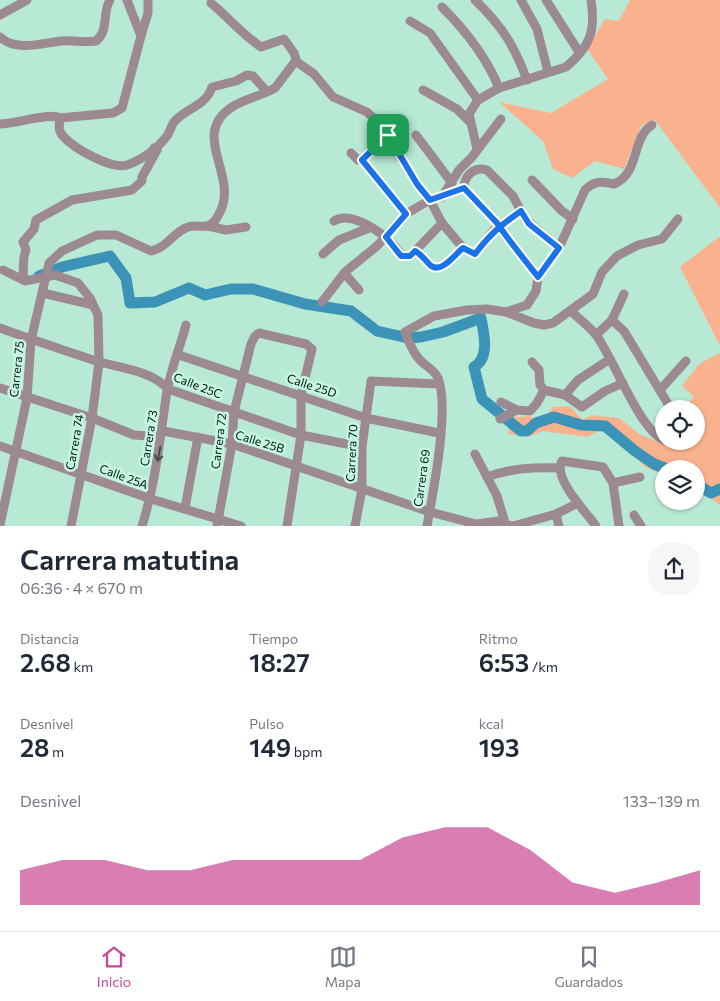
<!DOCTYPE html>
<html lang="es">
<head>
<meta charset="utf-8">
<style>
	:root { --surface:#fff; --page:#f6f6f7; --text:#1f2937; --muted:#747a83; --line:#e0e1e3; --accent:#c84893 }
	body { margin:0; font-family:Commissioner,sans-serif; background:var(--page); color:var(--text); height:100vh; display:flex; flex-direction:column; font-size:19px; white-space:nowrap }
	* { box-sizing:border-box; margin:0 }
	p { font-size:16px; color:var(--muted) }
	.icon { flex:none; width:28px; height:28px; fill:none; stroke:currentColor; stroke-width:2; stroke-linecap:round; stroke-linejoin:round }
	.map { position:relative; height:526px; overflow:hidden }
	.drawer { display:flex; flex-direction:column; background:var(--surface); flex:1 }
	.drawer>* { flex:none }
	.buttons { position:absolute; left:655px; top:400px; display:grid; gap:10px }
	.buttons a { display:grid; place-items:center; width:50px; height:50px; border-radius:50%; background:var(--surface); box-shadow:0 1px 4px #0004; font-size:25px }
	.pin { position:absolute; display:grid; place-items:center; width:42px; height:42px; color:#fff; margin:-21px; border-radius:10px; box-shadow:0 2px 8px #0006 }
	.round { display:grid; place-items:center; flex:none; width:52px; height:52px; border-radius:20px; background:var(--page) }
	.head { display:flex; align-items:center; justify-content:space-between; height:85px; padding:0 20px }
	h1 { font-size:28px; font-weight:600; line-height:38px }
	.stats { display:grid; grid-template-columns:repeat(3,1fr); gap:8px; height:85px; padding:5px 20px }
	.stats div { display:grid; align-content:center }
	.stats b { font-size:25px; font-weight:600 }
	.stats small { font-size:14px; font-weight:400 }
	.stats p { font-size:14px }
	.chart { height:140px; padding:10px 20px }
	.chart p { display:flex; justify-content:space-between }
	.chart svg { width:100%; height:90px; margin-top:5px; fill:var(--accent); opacity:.7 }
	.dock { display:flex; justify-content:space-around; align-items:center; height:70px; border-top:1px solid var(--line); background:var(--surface); font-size:14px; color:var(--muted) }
	.dock a { display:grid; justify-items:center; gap:2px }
	.dock .active { color:var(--accent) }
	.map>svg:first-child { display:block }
	.green { fill:#fab28e }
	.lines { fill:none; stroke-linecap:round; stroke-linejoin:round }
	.river { stroke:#3b94b8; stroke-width:11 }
	.minor { stroke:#9c8992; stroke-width:9 }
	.oneway { stroke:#48494a }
	.route-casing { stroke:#fff; stroke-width:10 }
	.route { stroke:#1a73e8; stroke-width:6 }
	.labels { text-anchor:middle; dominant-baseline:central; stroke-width:5; stroke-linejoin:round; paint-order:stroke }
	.street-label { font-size:12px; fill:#04150f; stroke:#c5f7e2 }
</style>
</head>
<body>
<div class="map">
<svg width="720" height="526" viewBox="0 0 720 526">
	<rect width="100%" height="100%" fill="#b8e9d5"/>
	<g class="green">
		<path d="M630 0H720V208L654 119 641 126 624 169 595 161 572 178 553 169 543 141 499 102 551 113 608 79 587 49 605 19 619 21Z"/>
		<path d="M720 236V346L680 267Z"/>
		<path d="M720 353V505L696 487V469H664V475L645 467 605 427 588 437 543 431 530 436 509 434 508 418 530 416 540 424 553 407 570 406 582 420 592 415 619 418 639 434 673 448 674 441H696V409H684V407L694 397 682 386 699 364Z"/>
	</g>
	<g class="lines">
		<g class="river">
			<path d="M39 276 62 267 110 256 126 278 130 303 155 302 189 288 205 295 231 289H253L305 304 351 311 377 331 408 338 421 337 443 332 481 318C484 334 490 358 474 367L482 399 521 431H527L536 423 554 417 581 425 605 426 635 451 654 464 667 469"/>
			<path d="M696 484 711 493 720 489"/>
		</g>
		<g class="minor">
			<path d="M475 0C502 26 514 45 527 80"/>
			<path d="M521 0 537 29 548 72"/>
			<path d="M546 0 579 52"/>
			<path d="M211 3C229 18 242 34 261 47L284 39 294 53 297 62"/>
			<path d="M442 7C466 31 486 56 499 88"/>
			<path d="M0 15 27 0"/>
			<path d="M410 21 430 33 478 100"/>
			<path d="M141 36 148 13V0"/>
			<path d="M0 37C16 52 42 43 61 41 73 40 84 43 96 41 109 31 102 13 110 0"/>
			<path d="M423 90 457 109 469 121"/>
			<path d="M267 92 275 88 294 63 297 62 314 74 333 97 367 112 379 123 417 184 430 200 442 223 415 251"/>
			<path d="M0 124C16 124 49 112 60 118"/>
			<path d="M388 135 362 160 406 214"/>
			<path d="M416 135 452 183"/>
			<path d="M477 149 469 114 478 100 499 88 566 67C590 47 596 31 591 0"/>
			<path d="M351 153 358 160H362"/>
			<path d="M532 180 562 211 573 219"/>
			<path d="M464 188C464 176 474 166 487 170L513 196 525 219 559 248"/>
			<path d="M442 197 459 170 472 157 501 119"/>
			<path d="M334 221C353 209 392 238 401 255L410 256 415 251C421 254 425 260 430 265 441 275 455 254 463 248L475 254 493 231 521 211"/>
			<path d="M442 223 463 248"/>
			<path d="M208 226 226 230 246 227"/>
			<path d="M323 254 339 240 369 228"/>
			<path d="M3 270 25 281 55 275 78 283 90 298 98 315 99 362 92 418 71 526"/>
			<path d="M345 274 359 290"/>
			<path d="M538 277 559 248 585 190C594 181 601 181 614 184 640 174 631 138 652 125"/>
			<path d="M23 280C24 270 22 258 26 250L23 242 34 229 36 220 72 200 132 190 142 181V177L157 150 154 148"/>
			<path d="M43 293 93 305"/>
			<path d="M322 302 345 272 377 246 406 214 428 201 464 188 497 223 538 277 536 291 527 305 506 312 487 309 467 310 434 316 405 332C409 342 412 351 419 359 425 366 434 369 438 378 450 407 433 493 427 526"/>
			<path d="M571 311C579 319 589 326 596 335 613 357 640 431 664 440"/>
			<path d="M506 312 534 323 544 325 553 323 593 294 602 272 617 256 638 245 662 239 678 219"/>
			<path d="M612 320 624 294"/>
			<path d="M0 328C32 340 64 350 96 361 120 368 150 370 168 389L301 435 362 447"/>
			<path d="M596 335 612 320 624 331 671 409"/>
			<path d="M179 355 366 418 439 433"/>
			<path d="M532 362 539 370 540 385 544 390 565 395 582 407 605 391 623 383"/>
			<path d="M0 388 92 418 134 435 150 436 163 431 232 444 430 512 476 524 498 521 511 526"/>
			<path d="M660 390 686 361"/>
			<path d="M565 395 578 380 610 359"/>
			<path d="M501 402 517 410 530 411 537 403 544 390"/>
			<path d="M500 419 517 410"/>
			<path d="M0 446 151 499 241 526"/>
			<path d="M475 454 497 496 506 526"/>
			<path d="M487 477C512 468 534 467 560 468"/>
			<path d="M613 483 640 477"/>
			<path d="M185 508 198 437"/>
			<path d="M556 514 559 526"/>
			<path d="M634 515 641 526"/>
			<path d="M0 525 27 398 31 340 49 263 62 251 97 235H116L151 251C167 248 173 232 188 227 194 225 201 227 207 226 214 224 217 218 220 212 239 175 189 135 232 107 242 100 256 97 267 92L253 76 247 75 236 81 212 87C206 106 186 108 174 122 171 126 170 132 167 136 158 148 142 160 127 165 112 170 73 148 63 136 58 131 59 125 60 118L113 113 122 108 141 36 127 0"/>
			<path d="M142 526C156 482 160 437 167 391 171 369 180 347 186 325"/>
			<path d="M217 526 232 444 234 412 251 344 255 336 259 333 306 344 312 349 301 395V435L287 526"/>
			<path d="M355 526 362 489V447L371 381 439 384"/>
			<path d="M513 526 556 514 578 503"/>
			<path d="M596 526C586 512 552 477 562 461L603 467 613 483 619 526"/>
		</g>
	</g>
	<defs><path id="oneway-shaft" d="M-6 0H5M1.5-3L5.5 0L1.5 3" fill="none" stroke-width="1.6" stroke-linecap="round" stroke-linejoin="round" transform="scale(1.25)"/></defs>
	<use class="oneway" href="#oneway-shaft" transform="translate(159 454) rotate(101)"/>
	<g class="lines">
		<defs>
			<path id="route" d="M388 135 417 184 430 200 464 188 497 223C510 242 524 259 538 277L559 248 529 224 521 211C500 226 491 233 475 254L463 248C455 254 441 275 430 265 425 260 421 254 415 251L410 256H401L386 237 406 214 362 160 388 135"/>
		</defs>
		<use href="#route" class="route-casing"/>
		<use href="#route" class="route"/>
	</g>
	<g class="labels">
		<g class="street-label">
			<text transform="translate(16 369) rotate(-84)">Carrera 75</text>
			<text transform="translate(198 385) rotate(21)">Calle 25C</text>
			<text transform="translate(312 385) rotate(18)">Calle 25D</text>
			<text transform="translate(148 438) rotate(-81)">Carrera 73</text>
			<text transform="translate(218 441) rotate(-83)">Carrera 72</text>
			<text transform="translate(260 441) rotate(17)">Calle 25B</text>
			<text transform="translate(74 442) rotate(-80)">Carrera 74</text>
			<text transform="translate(351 453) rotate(-87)">Carrera 70</text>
			<text transform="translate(124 476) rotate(20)">Calle 25A</text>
			<text transform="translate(421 478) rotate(-82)">Carrera 69</text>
		</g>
	</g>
</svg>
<div class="buttons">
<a><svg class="icon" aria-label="locate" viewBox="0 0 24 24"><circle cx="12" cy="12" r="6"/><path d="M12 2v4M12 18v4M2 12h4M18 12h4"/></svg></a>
<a><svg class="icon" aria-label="layers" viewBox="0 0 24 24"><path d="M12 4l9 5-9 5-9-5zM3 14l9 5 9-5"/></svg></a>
</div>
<div class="pin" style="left:388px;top:135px;background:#1e9e55"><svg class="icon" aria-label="arrive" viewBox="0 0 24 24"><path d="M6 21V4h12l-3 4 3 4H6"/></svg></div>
</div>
<section class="drawer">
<div class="head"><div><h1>Carrera matutina</h1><p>06:36 · 4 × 670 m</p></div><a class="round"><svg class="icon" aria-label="share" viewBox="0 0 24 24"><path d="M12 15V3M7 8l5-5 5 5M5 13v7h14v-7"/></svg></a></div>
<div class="stats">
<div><p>Distancia</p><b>2.68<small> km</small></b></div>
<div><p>Tiempo</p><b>18:27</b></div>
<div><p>Ritmo</p><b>6:53<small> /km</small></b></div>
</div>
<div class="stats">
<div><p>Desnivel</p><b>28<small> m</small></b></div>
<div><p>Pulso</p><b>149<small> bpm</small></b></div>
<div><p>kcal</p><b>193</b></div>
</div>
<div class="chart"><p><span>Desnivel</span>133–139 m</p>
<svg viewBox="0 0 160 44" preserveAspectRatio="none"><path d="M0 44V27L10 22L20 22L30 27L40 27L50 22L60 22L70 22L80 22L90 11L100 6L110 6L120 17L130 33L140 38L150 33L160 27V44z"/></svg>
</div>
</section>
<nav class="dock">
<a class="active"><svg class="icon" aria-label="home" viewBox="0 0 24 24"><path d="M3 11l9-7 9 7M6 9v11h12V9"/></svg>Inicio</a>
<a><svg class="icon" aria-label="map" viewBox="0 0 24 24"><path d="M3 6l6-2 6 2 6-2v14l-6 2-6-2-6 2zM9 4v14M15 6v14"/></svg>Mapa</a>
<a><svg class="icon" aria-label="saved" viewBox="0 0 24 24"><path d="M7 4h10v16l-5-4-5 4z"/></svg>Guardados</a>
</nav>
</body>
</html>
